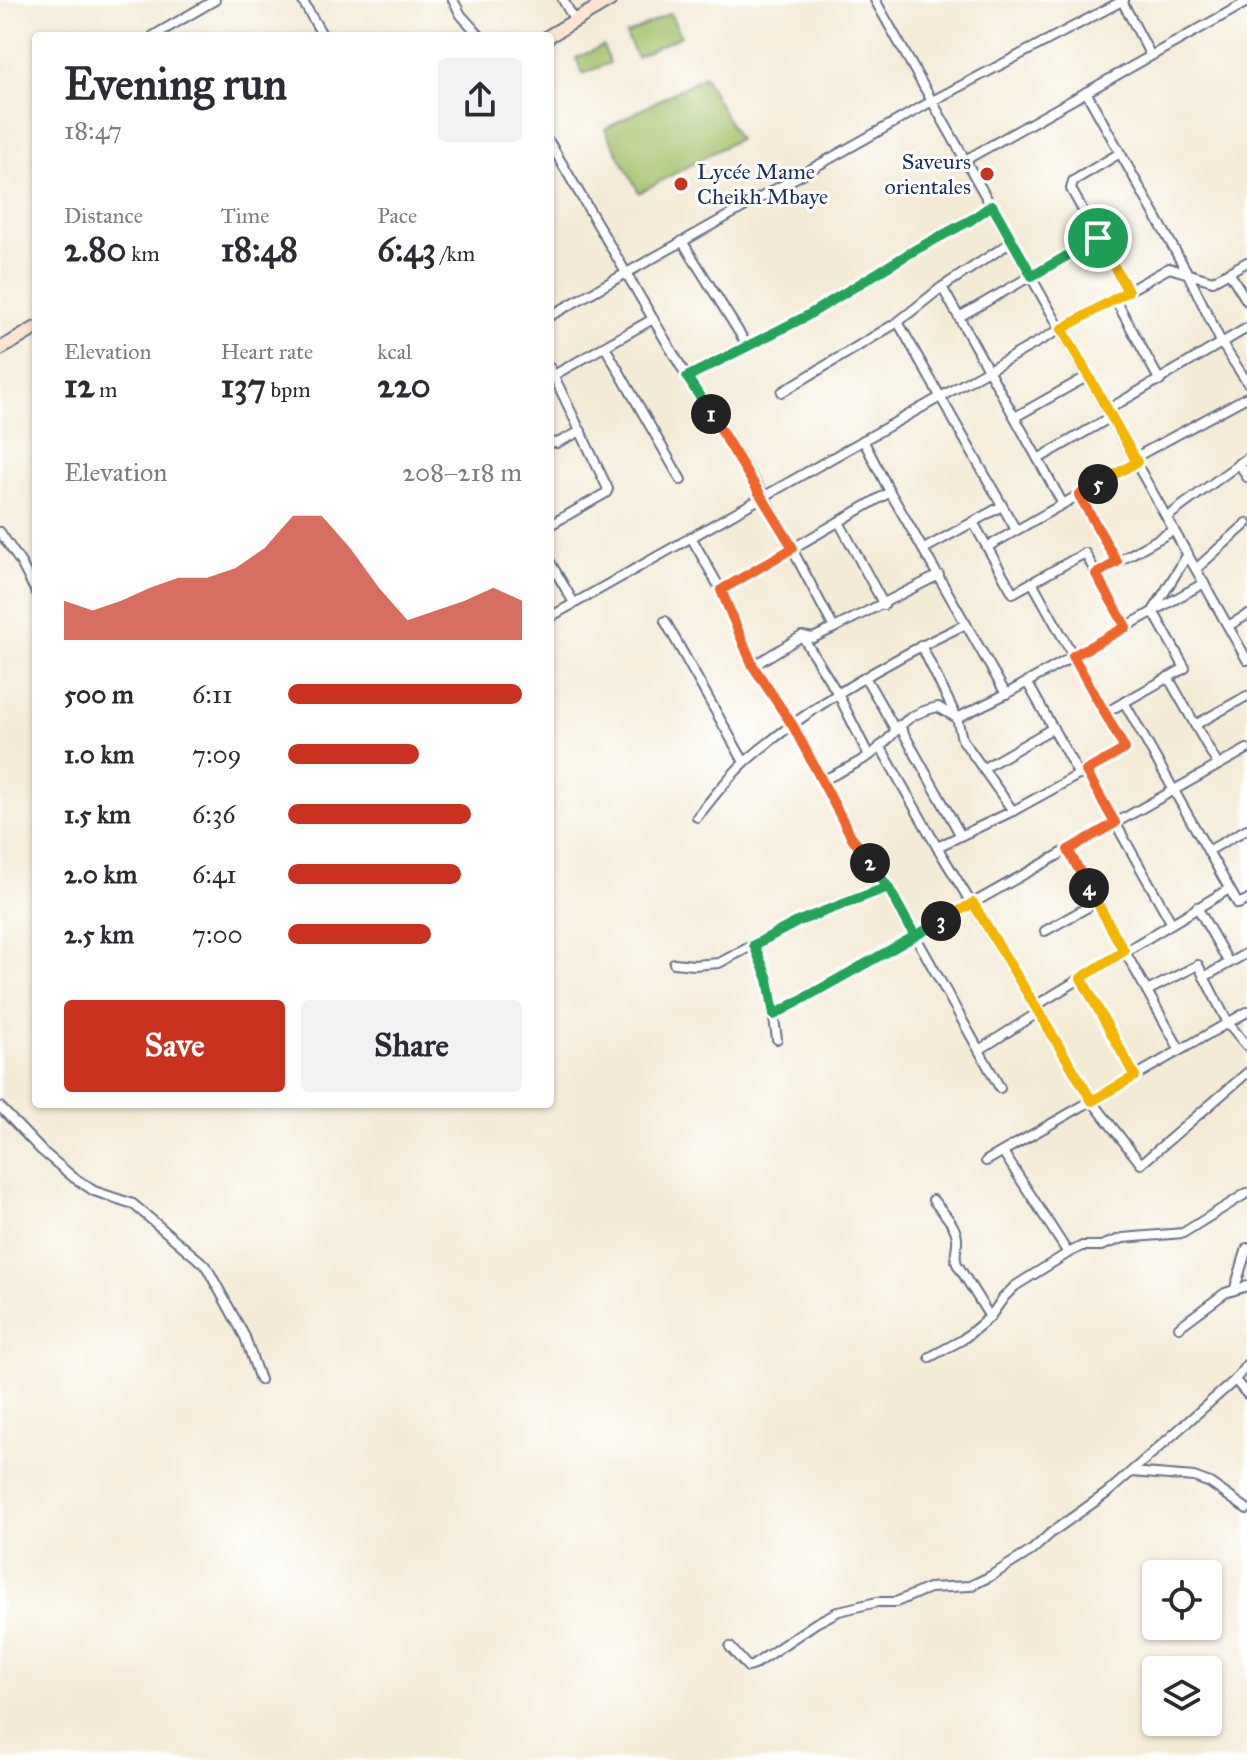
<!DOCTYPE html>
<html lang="en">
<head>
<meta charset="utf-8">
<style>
	:root { --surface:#fff; --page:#f2f2f3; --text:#2b2b33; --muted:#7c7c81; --accent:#c8321e }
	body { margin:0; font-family:"IM FELL Great Primer",serif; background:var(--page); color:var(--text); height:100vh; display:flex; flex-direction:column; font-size:30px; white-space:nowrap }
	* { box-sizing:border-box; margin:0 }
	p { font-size:26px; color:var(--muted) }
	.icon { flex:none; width:44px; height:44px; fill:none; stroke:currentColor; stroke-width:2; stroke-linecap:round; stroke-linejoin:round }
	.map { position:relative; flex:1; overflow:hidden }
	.panel { position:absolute; left:32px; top:32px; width:522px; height:1076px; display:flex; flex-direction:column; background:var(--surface); border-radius:8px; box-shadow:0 2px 6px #0004 }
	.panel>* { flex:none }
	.fabs { position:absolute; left:1142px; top:1560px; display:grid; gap:16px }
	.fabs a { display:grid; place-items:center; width:80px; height:80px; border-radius:8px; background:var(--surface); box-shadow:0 2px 6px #0004; font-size:40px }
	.pin { position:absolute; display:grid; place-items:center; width:68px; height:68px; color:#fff; margin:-34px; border:4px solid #fff; border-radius:50%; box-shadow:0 2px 8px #0007 }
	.km { position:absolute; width:40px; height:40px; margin:-20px; border-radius:50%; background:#222; color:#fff; font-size:22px; line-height:40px; text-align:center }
	.round { display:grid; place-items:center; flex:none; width:84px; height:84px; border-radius:8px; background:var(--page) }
	.summary { display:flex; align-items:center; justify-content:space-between; height:136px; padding:0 32px }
	h1 { font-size:44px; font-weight:800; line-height:60px }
	.figures { display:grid; grid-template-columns:repeat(3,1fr); gap:12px; height:136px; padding:8px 32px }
	.figures div { display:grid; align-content:center }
	.figures b { font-size:34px; font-weight:800 }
	.figures small { font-size:22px; font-weight:400 }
	.figures p { font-size:22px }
	.chart { height:224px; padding:16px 32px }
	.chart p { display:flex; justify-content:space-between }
	.chart svg { width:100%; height:144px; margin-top:8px; fill:var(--accent); opacity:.7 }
	.button { display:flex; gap:16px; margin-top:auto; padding:16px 32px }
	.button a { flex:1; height:92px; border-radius:8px; background:var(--accent); color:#fff; font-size:32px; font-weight:800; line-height:92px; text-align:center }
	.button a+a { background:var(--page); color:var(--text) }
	ul { padding:0 32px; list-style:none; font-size:26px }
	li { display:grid; grid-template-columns:128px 96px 1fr; align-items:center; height:60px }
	li i { height:20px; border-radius:10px; background:var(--accent) }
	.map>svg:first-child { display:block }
	.green { fill:#a2bf66; stroke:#5e7762; stroke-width:2 }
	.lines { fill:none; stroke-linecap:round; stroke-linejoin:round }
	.street-casing { stroke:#677188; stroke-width:12 }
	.secondary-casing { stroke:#677188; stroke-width:16 }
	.street { stroke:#fff; stroke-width:8 }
	.secondary { stroke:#fde4d1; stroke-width:12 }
	.split-1-casing { stroke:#fff; stroke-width:16 }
	.split-2-casing { stroke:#fff; stroke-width:16 }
	.split-3-casing { stroke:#fff; stroke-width:16 }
	.split-4-casing { stroke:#fff; stroke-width:16 }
	.split-5-casing { stroke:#fff; stroke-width:16 }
	.split-6-casing { stroke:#fff; stroke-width:16 }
	.split-1 { stroke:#22a559; stroke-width:10 }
	.split-2 { stroke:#f0652b; stroke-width:10 }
	.split-3 { stroke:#22a559; stroke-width:10 }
	.split-4 { stroke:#f5b400; stroke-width:10 }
	.split-5 { stroke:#f0652b; stroke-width:10 }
	.split-6 { stroke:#f5b400; stroke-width:10 }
	.poi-dot { fill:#c8321e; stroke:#fff; stroke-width:3 }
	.labels { text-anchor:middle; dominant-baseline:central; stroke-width:6; stroke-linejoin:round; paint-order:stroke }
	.poi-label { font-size:22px; fill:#1b2f5e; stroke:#fff; text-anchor:end }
</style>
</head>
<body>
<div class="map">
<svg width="1247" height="1760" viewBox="0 0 1247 1760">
	<rect width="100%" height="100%" fill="#fff"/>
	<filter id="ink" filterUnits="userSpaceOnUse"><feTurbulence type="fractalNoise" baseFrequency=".0125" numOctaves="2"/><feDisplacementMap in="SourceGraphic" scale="16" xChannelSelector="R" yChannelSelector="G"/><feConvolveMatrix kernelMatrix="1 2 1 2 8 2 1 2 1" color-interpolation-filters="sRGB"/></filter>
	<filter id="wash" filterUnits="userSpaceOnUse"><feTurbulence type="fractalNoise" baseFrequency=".006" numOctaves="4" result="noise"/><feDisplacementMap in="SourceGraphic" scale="32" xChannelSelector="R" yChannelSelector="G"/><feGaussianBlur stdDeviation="1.8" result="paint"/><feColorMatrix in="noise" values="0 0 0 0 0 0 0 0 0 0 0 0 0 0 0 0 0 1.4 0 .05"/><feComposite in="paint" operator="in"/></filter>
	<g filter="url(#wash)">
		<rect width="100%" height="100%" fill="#f4ebd6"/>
		<g class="green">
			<path d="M670 13 681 36 637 57 626 35Z"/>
			<path d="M603 46 610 63 583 74 576 58Z"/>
			<path d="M704 76 738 139 639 193 605 129Z"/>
		</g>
	</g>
	<g filter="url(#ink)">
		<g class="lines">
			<defs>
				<g id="street">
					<path d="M302 0 323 36"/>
					<path d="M453 0 461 15 480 36"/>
					<path d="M563 0 575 21"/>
					<path d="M875 0 1247 660"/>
					<path d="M1122 1 1151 56"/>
					<path d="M153 36 215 0"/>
					<path d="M1086 92 1187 272 1222 344 1247 382"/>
					<path d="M550 143 687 377 764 496 834 628 939 575"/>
					<path d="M1120 153 1073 181 1071 189 1128 291"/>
					<path d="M967 159 1247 2"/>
					<path d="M682 241 747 345"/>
					<path d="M1229 272 1247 301"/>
					<path d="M942 287 1063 504"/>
					<path d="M1115 299 1160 381"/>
					<path d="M550 316 934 100 1124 0"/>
					<path d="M959 317 1098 238"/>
					<path d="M898 322 1016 530"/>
					<path d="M605 347 681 480"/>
					<path d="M550 368 608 489 606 493 550 525"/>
					<path d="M554 375 653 319"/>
					<path d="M687 377 805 317 915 250 971 220 992 205"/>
					<path d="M782 392 898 322 942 287 1013 241"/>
					<path d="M1107 410 1247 328"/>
					<path d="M1015 417 1088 376"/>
					<path d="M863 440 890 492 1006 694"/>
					<path d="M550 442 557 443 581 431"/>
					<path d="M1134 458 1247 397"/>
					<path d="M1038 459 1111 417"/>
					<path d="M1239 463 1247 477"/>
					<path d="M1079 495 1117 562"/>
					<path d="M1167 517 1247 458"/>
					<path d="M839 522 884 605"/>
					<path d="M973 522 1013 593 1085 553 1126 627"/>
					<path d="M0 532 21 563 36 592"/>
					<path d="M691 537 721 590 753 666 793 726 851 836 888 887 1000 1088"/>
					<path d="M987 547 1137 462"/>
					<path d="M924 549 1002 506"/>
					<path d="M550 562 574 603"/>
					<path d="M1196 569 1247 523"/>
					<path d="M1096 574 1174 530"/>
					<path d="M721 590 890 492"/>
					<path d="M550 617 1169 268 1213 281 1247 262"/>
					<path d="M665 621 744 762"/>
					<path d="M1228 626 1247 615"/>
					<path d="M802 636 838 694 869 756"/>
					<path d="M921 645 957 718 962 739 1013 811"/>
					<path d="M753 666 802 636 813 638 834 628"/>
					<path d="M865 677 895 729"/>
					<path d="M1168 677 1218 765"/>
					<path d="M1027 682 1079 775"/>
					<path d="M1124 702 1238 904 1247 900"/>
					<path d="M1105 713 1185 668 1153 611 1188 554"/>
					<path d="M899 725 960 834"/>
					<path d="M1195 725 1247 696"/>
					<path d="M880 746 937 847 1092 1101 1141 1164 1247 1073"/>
					<path d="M984 768 1053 728"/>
					<path d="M1086 771 1171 922"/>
					<path d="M822 781C837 773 853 766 867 757 898 738 895 716 938 707L957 718 1006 694 1204 583"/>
					<path d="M697 817C712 799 728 777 746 761 810 706 890 660 966 624"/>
					<path d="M937 847 1013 811 1125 749 1032 582"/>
					<path d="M1068 850 1180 1050"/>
					<path d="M1208 851 1247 829"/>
					<path d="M1197 907 1229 963"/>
					<path d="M1045 931 1097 902"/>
					<path d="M754 945 768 979 777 1039"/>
					<path d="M674 963 694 965 719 963 799 921 888 887"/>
					<path d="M1204 977 1247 953"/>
					<path d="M1081 978 1135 1076"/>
					<path d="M1147 991 1198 965 1228 1023 1247 1046"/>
					<path d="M1035 1006 1229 889"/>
					<path d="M774 1015 1247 749"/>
					<path d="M979 1050 1039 1012"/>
					<path d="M0 1107 41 1150 73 1177 94 1191 133 1204 206 1266 245 1337 260 1380"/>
					<path d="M986 1161 1247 1012"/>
					<path d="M933 1200C941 1210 957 1226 957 1239 958 1249 953 1254 957 1264L990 1317"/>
					<path d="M1068 1253 1082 1246H1101L1123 1238 1183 1233 1247 1193"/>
					<path d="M1235 1288 1247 1248"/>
					<path d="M1179 1327 1225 1293 1247 1286"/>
					<path d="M930 1357 962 1340 990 1317 1004 1297 1015 1286 1068 1253 1003 1152"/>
					<path d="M1235 1380 1247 1364"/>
					<path d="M1131 1472 1194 1477 1210 1483 1247 1509"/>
					<path d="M730 1647 748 1667 752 1666 816 1623 839 1611 877 1602H896L929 1588 970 1586 989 1577 1031 1551 1052 1532 1107 1493 1235 1380 1247 1394"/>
				</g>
				<g id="secondary">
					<path d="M549 36 610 0"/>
					<path d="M0 349 36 328"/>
				</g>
			</defs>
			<use href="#street" class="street-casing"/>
			<use href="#secondary" class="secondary-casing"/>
			<use href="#street" class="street"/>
			<use href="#secondary" class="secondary"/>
		</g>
	</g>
	<g class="lines" filter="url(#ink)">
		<defs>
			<path id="split-1" d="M711 414 687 377 805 317 915 250 971 220 992 205 1032 276 1098 238"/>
			<path id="split-2" d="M711 414 793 548 721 590 753 666 793 726 851 836 870 863"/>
			<path id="split-3" d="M870 863 888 887 915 936 774 1015 768 979 754 945 799 921 888 887 915 936 941 921"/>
			<path id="split-4" d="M941 921 973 903 1092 1101 1135 1076 1081 978 1124 951 1089 888"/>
			<path id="split-5" d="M1089 888 1068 850 1115 823 1086 771 1125 749 1073 656 1126 627 1096 574 1117 562 1079 495 1098 484"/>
			<path id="split-6" d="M1098 238 1128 291 1062 329 1137 462 1098 484"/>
		</defs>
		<use href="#split-1" class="split-1-casing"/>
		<use href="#split-2" class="split-2-casing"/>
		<use href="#split-3" class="split-3-casing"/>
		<use href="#split-4" class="split-4-casing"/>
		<use href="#split-5" class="split-5-casing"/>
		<use href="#split-6" class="split-6-casing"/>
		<use href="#split-1" class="split-1"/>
		<use href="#split-2" class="split-2"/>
		<use href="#split-3" class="split-3"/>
		<use href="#split-4" class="split-4"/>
		<use href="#split-5" class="split-5"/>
		<use href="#split-6" class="split-6"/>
	</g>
	<g class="poi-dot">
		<circle cx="987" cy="174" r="8"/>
		<circle cx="681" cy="184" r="8"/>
	</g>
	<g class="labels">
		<g class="poi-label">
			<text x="971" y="161">Saveurs<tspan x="971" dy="25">orientales</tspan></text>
			<text x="697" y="171" text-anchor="start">Lycée Mame<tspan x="697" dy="25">Cheikh Mbaye</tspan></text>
		</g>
	</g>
</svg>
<div class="fabs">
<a><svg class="icon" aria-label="locate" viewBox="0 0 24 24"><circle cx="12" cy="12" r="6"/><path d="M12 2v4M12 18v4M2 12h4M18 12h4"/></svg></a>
<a><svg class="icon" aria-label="layers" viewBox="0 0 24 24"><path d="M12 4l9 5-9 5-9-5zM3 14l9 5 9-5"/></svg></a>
</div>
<div class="pin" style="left:1098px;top:238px;background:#1e9e55"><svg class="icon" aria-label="arrive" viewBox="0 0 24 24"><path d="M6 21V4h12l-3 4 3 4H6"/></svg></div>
<b class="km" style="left:711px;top:414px">1</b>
<b class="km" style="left:870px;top:863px">2</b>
<b class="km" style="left:941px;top:921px">3</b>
<b class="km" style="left:1089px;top:888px">4</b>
<b class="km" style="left:1098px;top:484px">5</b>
<section class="panel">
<div class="summary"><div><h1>Evening run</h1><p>18:47</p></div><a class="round"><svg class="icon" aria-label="share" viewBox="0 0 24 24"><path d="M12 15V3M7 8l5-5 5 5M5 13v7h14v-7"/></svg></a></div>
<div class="figures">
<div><p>Distance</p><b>2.80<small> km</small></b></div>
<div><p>Time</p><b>18:48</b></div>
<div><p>Pace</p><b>6:43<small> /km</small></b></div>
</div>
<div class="figures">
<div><p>Elevation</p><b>12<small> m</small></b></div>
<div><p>Heart rate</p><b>137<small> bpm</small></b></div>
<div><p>kcal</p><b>220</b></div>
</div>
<div class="chart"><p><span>Elevation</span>208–218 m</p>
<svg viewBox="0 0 160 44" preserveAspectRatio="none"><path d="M0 44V32L10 35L20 32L30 28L40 25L50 25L60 22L70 16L80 6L90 6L100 16L110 28L120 38L130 35L140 32L150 28L160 32V44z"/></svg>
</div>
<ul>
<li><b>500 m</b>6:11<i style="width:100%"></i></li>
<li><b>1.0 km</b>7:09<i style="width:56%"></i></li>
<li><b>1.5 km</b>6:36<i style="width:78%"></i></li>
<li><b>2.0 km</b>6:41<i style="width:74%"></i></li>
<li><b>2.5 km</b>7:00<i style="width:61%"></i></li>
</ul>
<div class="button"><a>Save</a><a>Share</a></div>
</section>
</div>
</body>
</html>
